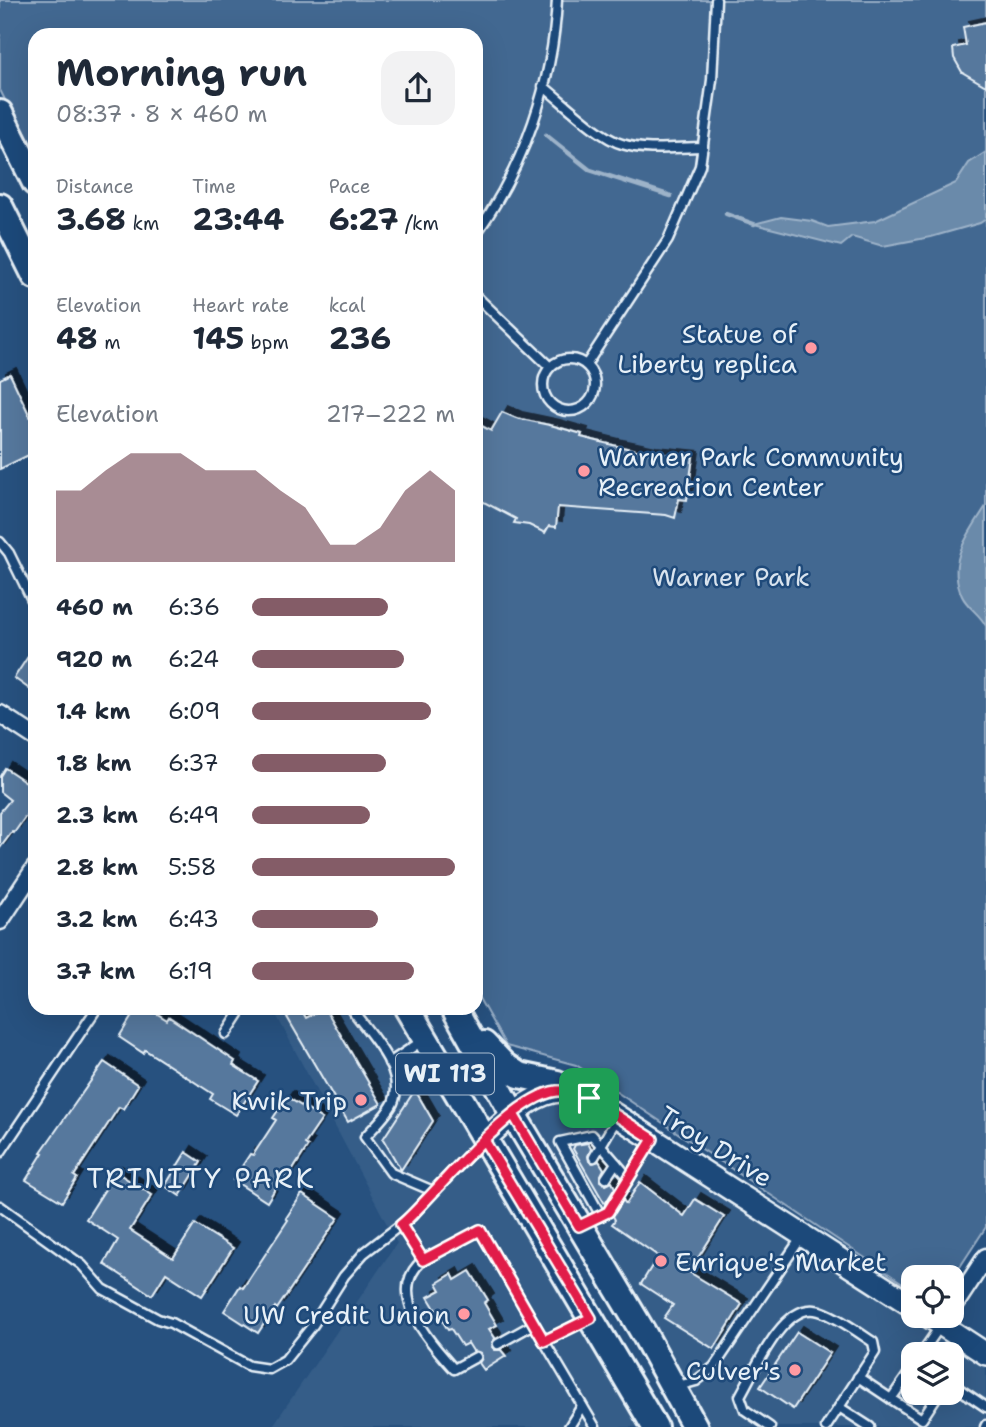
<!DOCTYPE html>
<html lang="en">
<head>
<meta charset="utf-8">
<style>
	:root { --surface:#fff; --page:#f2f2f3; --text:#1f2937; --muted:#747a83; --accent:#845c67 }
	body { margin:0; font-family:"Shantell Sans",sans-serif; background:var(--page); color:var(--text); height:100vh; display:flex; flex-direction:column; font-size:26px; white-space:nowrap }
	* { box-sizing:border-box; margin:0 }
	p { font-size:23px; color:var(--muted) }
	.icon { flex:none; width:38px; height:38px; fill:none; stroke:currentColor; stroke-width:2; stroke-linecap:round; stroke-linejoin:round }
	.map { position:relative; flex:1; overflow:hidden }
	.panel { position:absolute; left:28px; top:28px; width:455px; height:987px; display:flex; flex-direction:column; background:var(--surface); border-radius:21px; box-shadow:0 7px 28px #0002 }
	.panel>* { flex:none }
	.tools { position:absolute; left:901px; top:1265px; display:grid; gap:14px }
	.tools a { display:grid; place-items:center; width:63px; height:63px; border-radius:14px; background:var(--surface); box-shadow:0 7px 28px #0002; font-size:35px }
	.pin { position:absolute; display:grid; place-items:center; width:60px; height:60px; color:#fff; margin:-30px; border-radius:14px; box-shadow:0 4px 10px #0006 }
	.round { display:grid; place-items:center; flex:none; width:74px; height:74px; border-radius:21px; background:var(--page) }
	.summary { display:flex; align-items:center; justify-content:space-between; height:119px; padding:0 28px }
	h1 { font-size:38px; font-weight:700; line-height:52px }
	.metrics { display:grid; grid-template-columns:repeat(3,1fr); gap:10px; height:119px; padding:7px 28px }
	.metrics div { display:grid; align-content:center }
	.metrics b { font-size:30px; font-weight:700 }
	.metrics small { font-size:19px; font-weight:400 }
	.metrics p { font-size:19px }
	.chart { height:196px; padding:14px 28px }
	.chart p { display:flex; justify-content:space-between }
	.chart svg { width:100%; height:126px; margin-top:7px; fill:var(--accent); opacity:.7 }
	ul { padding:0 28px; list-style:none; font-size:23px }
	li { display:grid; grid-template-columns:112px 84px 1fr; align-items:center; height:52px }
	li i { height:18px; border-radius:9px; background:var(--accent) }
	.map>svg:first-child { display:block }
	.built { fill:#355d88; fill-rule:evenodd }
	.green { fill:#436891; stroke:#96acc4; stroke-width:2 }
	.water { fill:#6b8aaa; stroke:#9db3c9; stroke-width:2 }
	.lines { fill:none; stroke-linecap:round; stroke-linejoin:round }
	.stream { stroke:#9db3c9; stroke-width:4.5 }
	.building { fill:#57789d; stroke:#e8f1f8; stroke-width:2; filter:url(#shadow) }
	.lane-casing { stroke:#e8f1f8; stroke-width:13 }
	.street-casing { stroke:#e8f1f8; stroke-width:21 }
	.secondary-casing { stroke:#e8f1f8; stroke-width:26 }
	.primary-casing { stroke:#e8f1f8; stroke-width:30 }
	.lane { stroke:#1f4a7a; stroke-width:8 }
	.street { stroke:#1f4a7a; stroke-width:16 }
	.secondary { stroke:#1f4a7a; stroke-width:21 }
	.primary { stroke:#1f4a7a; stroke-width:24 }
	.route-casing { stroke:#fff; stroke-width:14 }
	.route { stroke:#e11d48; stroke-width:9 }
	.poi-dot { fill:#ff9aa2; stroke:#1f4a7a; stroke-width:2.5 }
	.labels { text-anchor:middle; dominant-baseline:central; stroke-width:5; stroke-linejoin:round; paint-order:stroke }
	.shield { fill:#1f4a7a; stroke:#acbfd2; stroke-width:2 }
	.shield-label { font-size:24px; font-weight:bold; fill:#e8f1f8 }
	.poi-label { font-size:26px; fill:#e8f1f8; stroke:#1f4a7a; text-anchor:end }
	.park-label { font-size:26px; fill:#d8e3ee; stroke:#1f4a7a }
	.street-label { font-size:26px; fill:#e8f1f8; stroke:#1f4a7a }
	.neighbourhood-label { font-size:28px; letter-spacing:2px; fill:#e8f1f8; stroke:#1f4a7a }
</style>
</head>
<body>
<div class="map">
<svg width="986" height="1427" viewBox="0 0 986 1427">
	<defs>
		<filter id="shadow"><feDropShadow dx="6" dy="-6" stdDeviation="0" flood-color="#0009"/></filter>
	</defs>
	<rect width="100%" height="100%" fill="#27517f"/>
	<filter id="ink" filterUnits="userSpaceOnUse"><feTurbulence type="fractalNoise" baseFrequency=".0143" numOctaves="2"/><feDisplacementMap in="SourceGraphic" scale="14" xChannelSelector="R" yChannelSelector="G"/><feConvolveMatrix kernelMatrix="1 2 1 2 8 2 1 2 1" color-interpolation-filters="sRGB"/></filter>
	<g filter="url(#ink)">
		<g class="built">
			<path d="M275 1008H407L655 1427H272L397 1243 273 1009Z"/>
			<path d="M563 1091 986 1354V1427H695L513 1114ZM914 1354H952V1393H914Z"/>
		</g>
		<path class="green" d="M0 0H986V1227L952 1279 914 1278 913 1290 576 1065 506 1046 476 993V35H35V159L0 90Z"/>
		<g class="water">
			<path d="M986 152V219L980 223 931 237 883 246 852 237 841 246 754 224 781 217 812 221 828 227 875 221 956 183 969 163Z"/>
			<path d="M986 506V626C980 614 967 607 962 596 946 561 968 535 986 506Z"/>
		</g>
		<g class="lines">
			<g class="stream">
				<path d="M546 135 590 170 671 196"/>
				<path d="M726 214 754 224"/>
			</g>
		</g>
		<g class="building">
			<path d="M986 22V86L962 72 954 58 953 48 966 45 963 27Z"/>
			<path d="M10 374 35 427V452L0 469V379Z"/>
			<path d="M502 412 516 418 554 426 582 434 581 437 617 446 650 453 693 457 687 500 679 499 675 518 666 515 558 507 556 527 549 526 545 533 529 525 514 523 516 519 476 498V423L491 431Z"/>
			<path d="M35 646V693L14 678Z"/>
			<path d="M5 768 35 788V803L14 833 12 832 0 848V812L10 800 0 792V776Z"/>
			<path d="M137 1008H148L167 1020 169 1017 235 1061 233 1065 258 1081 236 1115 210 1099 213 1094 145 1050 143 1053 119 1037Z"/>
			<path d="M325 1008 381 1104 348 1122 287 1017 301 1009 306 1018Z"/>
			<path d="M104 1062 138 1085 123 1109 119 1107 74 1176 77 1178 62 1202 26 1180 43 1153 41 1152Z"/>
			<path d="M415 1090 433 1121 401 1170 383 1139Z"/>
			<path d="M287 1097 322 1119 305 1144 308 1146 287 1179 283 1176 267 1202 233 1180 250 1154 253 1155 276 1120 273 1118Z"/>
			<path d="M588 1143 591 1149 588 1156 589 1161 593 1163 599 1161 604 1169 600 1177V1181L606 1185 612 1182 615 1188 605 1204 573 1149 575 1145Z"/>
			<path d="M186 1152 201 1162 180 1196 165 1186Z"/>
			<path d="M116 1172 152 1195 130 1230 173 1258 195 1224 233 1248 202 1296 166 1273 152 1295 104 1264 118 1240 86 1219Z"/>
			<path d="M640 1182 684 1216 695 1199 724 1217 689 1272 742 1304 714 1349 664 1318 673 1305 641 1284 658 1256 612 1224 615 1220 613 1216 623 1200 626 1204Z"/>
			<path d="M302 1194 338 1218 277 1309 275 1307 258 1333 224 1311 240 1286 243 1288 288 1220 286 1218Z"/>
			<path d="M470 1271 488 1300 484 1303 497 1325 489 1329 495 1338 492 1347 495 1350H501L506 1356 484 1370 479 1363 482 1358 481 1353 473 1351 468 1343 462 1346 451 1329 448 1330 428 1297 441 1290 437 1283 452 1274 455 1280Z"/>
			<path d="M797 1332 830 1353 793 1409 760 1387Z"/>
		</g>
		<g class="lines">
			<defs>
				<g id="lane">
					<path d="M543 86C562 101 600 138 622 144 647 152 677 147 703 147"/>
					<path d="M476 234C524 166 553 83 557 0"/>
					<path d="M476 296 550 367"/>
					<circle cx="569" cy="385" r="26"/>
					<path d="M586 365 668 240 700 166 712 80 716 0"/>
					<path d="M0 542 9 553 35 606"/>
					<path d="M351 1008C369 1034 407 1070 393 1103 387 1115 374 1127 365 1137L391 1173 433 1191"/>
					<path d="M226 1034 243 1008"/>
					<path d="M389 1063 422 1041"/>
					<path d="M0 1153 97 1008"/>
					<path d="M594 1157 618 1117"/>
					<path d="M606 1178 616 1163"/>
					<path d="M0 1206 82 1265 103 1289 158 1319 171 1323 249 1366 269 1369 285 1360 313 1325 344 1276 364 1253 412 1216 437 1187 483 1141"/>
					<path d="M601 1216 560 1142 592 1135 629 1178"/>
					<path d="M582 1224 608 1212 652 1140"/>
					<path d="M401 1225 423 1260 480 1230 544 1341 588 1319"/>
					<path d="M423 1260C384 1293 430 1342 454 1369L476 1357"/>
					<path d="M544 1341 595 1427"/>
					<path d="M498 1344 534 1324"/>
					<path d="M921 1354 941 1325"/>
					<path d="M858 1377 891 1399 914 1366"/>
					<path d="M952 1384 986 1407"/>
					<path d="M678 1386 696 1381 714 1367 803 1235"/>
					<path d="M891 1399 922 1419 939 1393"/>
					<path d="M839 1407 870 1427"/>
					<path d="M569 1427 582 1406"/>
					<path d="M770 1427 745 1410 740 1396C754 1372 782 1305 815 1310 831 1312 859 1333 873 1342L875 1352 826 1427"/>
					<path d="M985 1427 986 1425"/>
				</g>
				<g id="street">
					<path d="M0 714 35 737"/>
					<path d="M0 921 35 868"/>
					<path d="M952 1309 986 1257"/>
				</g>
				<g id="secondary">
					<path d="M484 1140C505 1122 533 1090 563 1091 572 1091 580 1095 589 1098L914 1307"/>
					<path d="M928 1316 986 1354"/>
				</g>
				<g id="primary">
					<path d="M0 113 35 183"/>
					<path d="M0 206 35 276"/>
					<path d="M407 1008 655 1427"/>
					<path d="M454 1008 513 1114 643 1332 695 1427"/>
					<path d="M484 1044 504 1065 519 1075 557 1083 589 1098"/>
				</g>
			</defs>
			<use href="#lane" class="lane-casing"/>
			<use href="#street" class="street-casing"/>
			<use href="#secondary" class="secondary-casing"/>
			<use href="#primary" class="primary-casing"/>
			<use href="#lane" class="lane"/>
			<use href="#street" class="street"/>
			<use href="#secondary" class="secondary"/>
			<use href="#primary" class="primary"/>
		</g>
	</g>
	<g class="lines" filter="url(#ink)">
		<defs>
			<path id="route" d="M589 1098C579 1095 569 1090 557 1091 509 1097 438 1193 401 1225L423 1260 480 1230 544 1341 591 1318 484 1140 513 1114 579 1226 608 1212 653 1139 589 1098"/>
		</defs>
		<use href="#route" class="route-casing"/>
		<use href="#route" class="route"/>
	</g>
	<g class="poi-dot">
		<circle cx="811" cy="348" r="7"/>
		<circle cx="584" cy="471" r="7"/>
		<circle cx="361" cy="1100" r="7"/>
		<circle cx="661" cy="1261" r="7"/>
		<circle cx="464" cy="1314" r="7"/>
		<circle cx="795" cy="1370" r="7"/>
	</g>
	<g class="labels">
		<rect class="shield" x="396" y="1053.5" width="98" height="41" rx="5"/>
		<g class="shield-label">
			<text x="445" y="1074">WI 113</text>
		</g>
		<g class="poi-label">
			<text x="797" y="333">Statue of<tspan x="797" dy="30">Liberty replica</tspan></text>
			<text x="598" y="456" text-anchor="start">Warner Park Community<tspan x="598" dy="30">Recreation Center</tspan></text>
			<text x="347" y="1100">Kwik Trip</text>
			<text x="675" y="1261" text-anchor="start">Enrique's Market</text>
			<text x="450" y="1314">UW Credit Union</text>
			<text x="781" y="1370">Culver's</text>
		</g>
		<g class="park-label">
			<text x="731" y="576">Warner Park</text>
		</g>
		<g class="street-label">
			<text transform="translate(716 1146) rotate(32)">Troy Drive</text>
		</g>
		<g class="neighbourhood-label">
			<text x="201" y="1178">TRINITY PARK</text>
		</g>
	</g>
</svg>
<div class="tools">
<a><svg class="icon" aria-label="locate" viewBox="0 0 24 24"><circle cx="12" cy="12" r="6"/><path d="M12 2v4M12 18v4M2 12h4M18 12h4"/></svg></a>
<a><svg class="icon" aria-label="layers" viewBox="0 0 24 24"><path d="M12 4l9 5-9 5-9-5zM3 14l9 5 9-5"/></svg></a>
</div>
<div class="pin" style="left:589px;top:1098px;background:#1e9e55"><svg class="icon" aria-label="arrive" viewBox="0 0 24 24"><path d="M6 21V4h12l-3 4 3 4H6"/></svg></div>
<section class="panel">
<div class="summary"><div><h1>Morning run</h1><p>08:37 · 8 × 460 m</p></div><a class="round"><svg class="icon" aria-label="share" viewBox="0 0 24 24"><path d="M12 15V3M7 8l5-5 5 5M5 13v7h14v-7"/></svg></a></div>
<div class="metrics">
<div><p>Distance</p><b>3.68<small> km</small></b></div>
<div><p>Time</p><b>23:44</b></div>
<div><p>Pace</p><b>6:27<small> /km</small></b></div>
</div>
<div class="metrics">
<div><p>Elevation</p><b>48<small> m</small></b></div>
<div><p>Heart rate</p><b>145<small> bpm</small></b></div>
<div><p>kcal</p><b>236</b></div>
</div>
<div class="chart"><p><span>Elevation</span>217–222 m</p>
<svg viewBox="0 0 160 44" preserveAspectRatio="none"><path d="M0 44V19L10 19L20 12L30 6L40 6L50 6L60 12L70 12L80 12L90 19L100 25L110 38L120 38L130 32L140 19L150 12L160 19V44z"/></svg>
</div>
<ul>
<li><b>460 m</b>6:36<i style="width:67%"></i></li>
<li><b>920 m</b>6:24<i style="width:75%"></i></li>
<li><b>1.4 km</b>6:09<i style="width:88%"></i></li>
<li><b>1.8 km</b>6:37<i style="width:66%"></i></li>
<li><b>2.3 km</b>6:49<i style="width:58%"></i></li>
<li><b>2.8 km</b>5:58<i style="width:100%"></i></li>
<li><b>3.2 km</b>6:43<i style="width:62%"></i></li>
<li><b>3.7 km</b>6:19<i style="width:80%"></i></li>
</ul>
</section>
</div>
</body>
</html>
